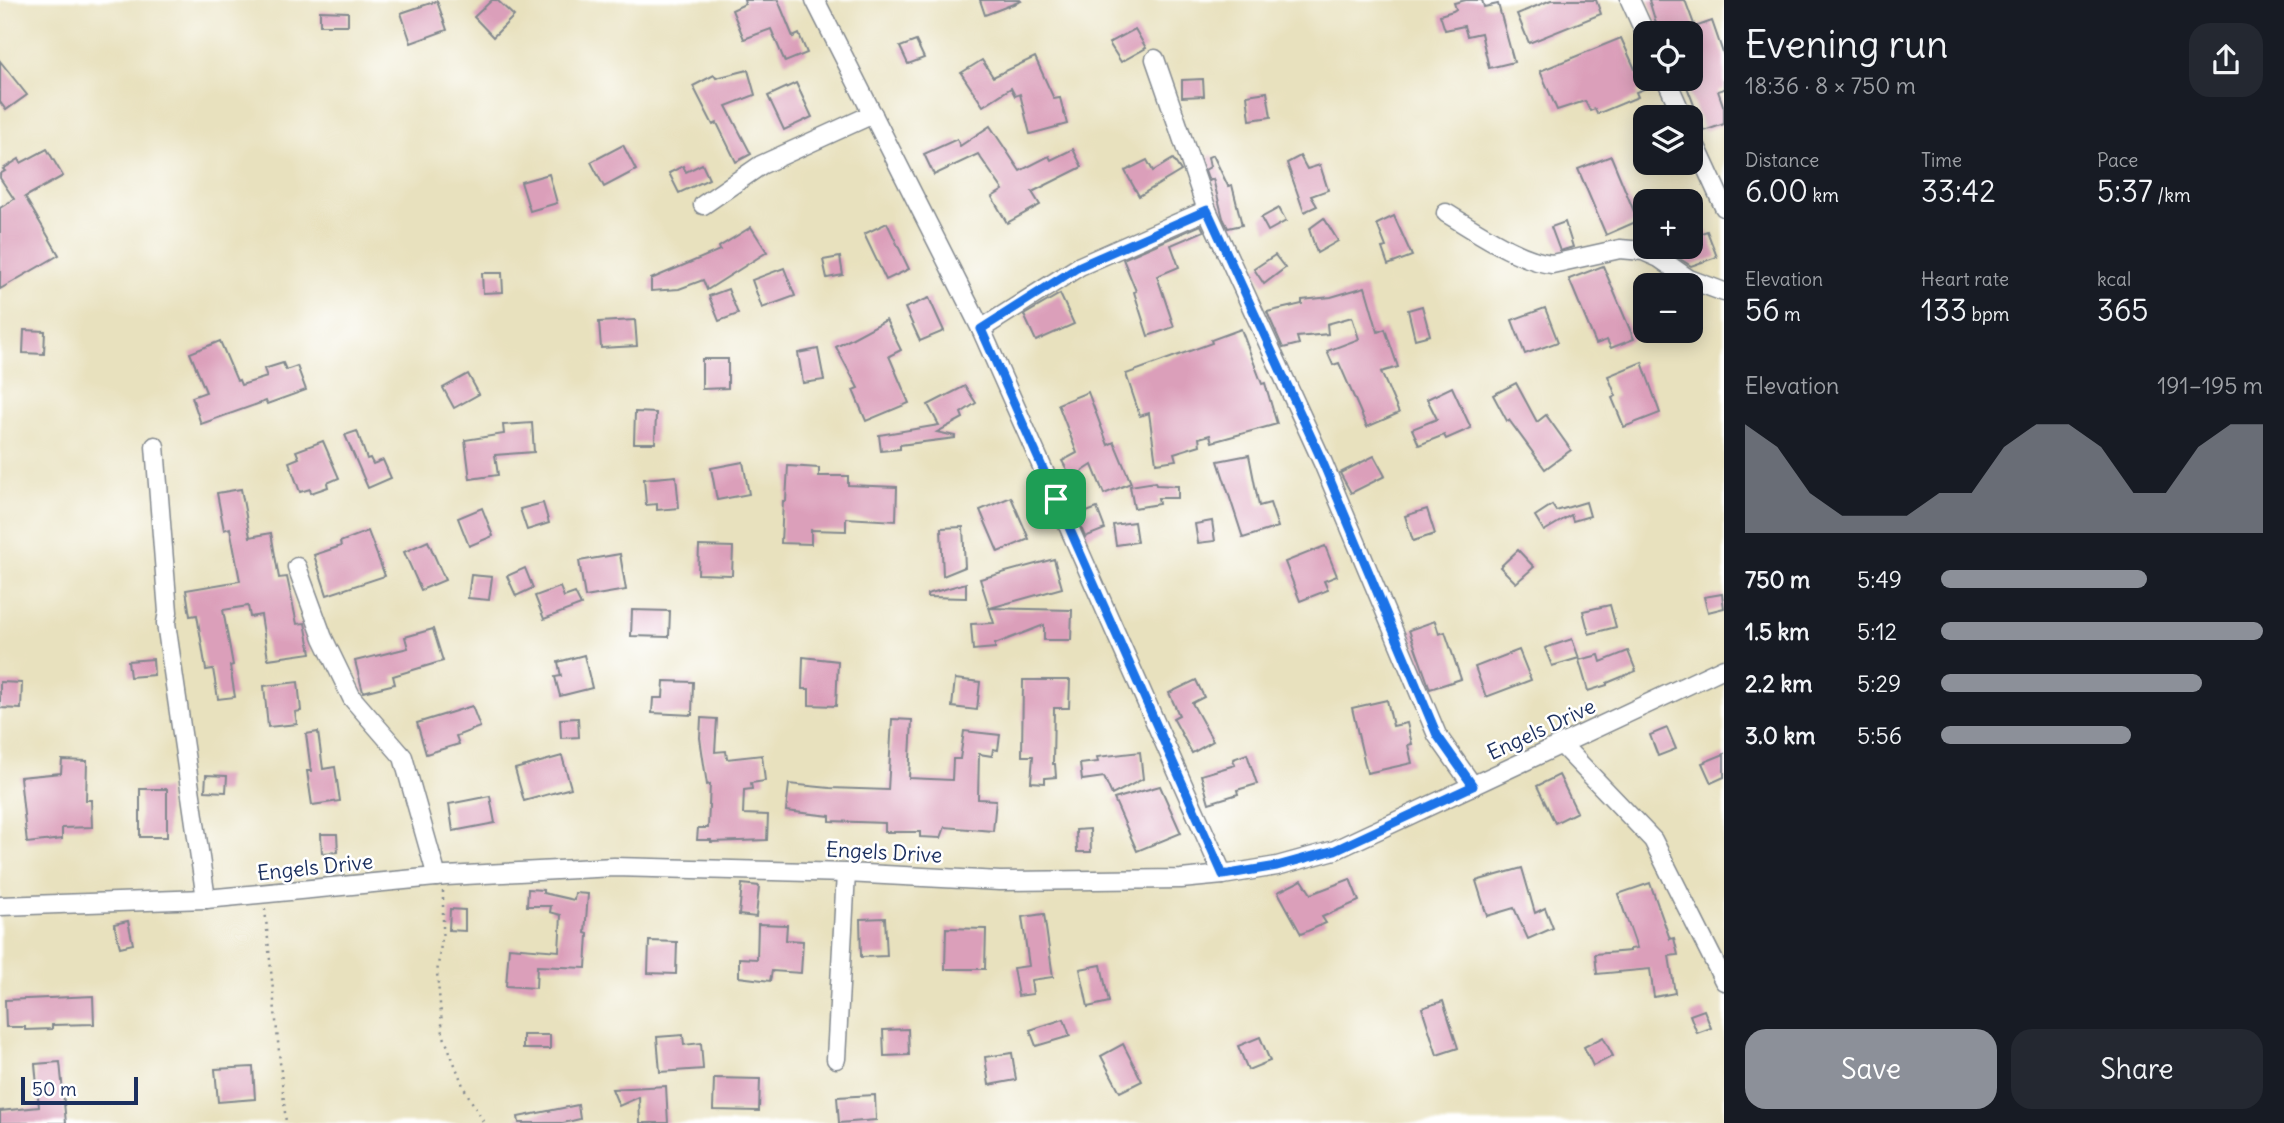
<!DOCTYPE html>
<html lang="en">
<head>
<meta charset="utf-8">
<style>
	:root { --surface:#171b24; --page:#242831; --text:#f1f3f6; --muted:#9ea1a6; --accent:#8c9099 }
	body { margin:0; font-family:Delius,sans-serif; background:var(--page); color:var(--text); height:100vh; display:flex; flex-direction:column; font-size:26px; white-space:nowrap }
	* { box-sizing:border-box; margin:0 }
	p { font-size:23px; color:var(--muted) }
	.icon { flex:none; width:38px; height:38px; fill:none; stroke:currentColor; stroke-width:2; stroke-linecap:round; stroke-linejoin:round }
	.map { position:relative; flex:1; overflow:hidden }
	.drawer { display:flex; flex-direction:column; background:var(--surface); width:560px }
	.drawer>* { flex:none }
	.buttons { position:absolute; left:1633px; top:21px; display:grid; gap:14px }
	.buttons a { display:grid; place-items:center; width:70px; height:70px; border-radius:14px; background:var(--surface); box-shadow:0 4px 18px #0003; font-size:35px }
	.scale { position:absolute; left:21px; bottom:18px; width:117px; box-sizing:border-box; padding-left:7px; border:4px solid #1b2f5e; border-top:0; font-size:19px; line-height:24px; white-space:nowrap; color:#1b2f5e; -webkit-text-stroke:5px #fff; paint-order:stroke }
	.pin { position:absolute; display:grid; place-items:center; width:60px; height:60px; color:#fff; margin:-30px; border-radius:14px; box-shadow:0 4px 10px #0006 }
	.round { display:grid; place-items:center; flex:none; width:74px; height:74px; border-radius:21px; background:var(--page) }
	.overview { display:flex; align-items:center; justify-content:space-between; height:119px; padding:0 21px }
	h1 { font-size:38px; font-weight:600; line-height:52px }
	.metrics { display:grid; grid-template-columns:repeat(3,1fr); gap:10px; height:119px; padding:7px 21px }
	.metrics div { display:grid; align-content:center }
	.metrics b { font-size:30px; font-weight:600 }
	.metrics small { font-size:19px; font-weight:400 }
	.metrics p { font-size:19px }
	.chart { height:196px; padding:14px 21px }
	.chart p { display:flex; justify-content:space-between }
	.chart svg { width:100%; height:126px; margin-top:7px; fill:var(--accent); opacity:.7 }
	.button { display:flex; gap:14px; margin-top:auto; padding:14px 21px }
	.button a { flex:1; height:80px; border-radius:21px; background:var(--accent); color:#fff; font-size:28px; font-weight:600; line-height:80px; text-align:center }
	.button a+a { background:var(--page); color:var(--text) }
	ul { padding:0 21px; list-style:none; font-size:23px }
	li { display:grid; grid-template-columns:112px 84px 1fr; align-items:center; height:52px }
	li i { height:18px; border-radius:9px; background:var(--accent) }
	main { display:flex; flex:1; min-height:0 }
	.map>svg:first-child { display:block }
	.building { fill:#db9fba }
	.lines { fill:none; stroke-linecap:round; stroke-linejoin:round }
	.minor-casing { stroke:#82888e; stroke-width:21 }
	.path { stroke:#82888e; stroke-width:2.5; stroke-dasharray:2 5; stroke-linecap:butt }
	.minor { stroke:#fff; stroke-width:18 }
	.route-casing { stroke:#fff; stroke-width:14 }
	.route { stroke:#1a73e8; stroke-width:9 }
	.labels { text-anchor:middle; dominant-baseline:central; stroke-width:5; stroke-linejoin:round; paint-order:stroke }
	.street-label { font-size:21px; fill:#1b2f5e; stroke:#fff }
</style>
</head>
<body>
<main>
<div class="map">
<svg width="1724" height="1123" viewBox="0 0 1724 1123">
	<rect width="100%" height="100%" fill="#fff"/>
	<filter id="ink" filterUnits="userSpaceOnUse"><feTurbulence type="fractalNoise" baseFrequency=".0143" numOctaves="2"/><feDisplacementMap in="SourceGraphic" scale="14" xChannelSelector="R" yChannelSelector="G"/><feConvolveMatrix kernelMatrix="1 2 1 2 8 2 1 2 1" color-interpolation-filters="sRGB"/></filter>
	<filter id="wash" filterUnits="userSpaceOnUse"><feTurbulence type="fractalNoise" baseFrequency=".00686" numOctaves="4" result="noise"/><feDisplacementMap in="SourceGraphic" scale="28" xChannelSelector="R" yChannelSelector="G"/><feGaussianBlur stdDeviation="1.57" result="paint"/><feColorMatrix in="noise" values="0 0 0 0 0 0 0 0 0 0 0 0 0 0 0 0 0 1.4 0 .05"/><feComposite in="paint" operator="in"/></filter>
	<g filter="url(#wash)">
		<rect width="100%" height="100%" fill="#e8e1be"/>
		<g id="blocks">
			<g class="building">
				<path d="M492 0H497L514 16 493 37 474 17Z"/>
				<path d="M744 0H778L793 37 799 34 807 53 785 62 771 29 744 39 732 10 745 4Z"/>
				<path d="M980 0H1020L1021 1 985 15Z"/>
				<path d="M1466 0H1482L1484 7 1498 4 1514 62 1489 68 1481 33 1467 36 1464 26 1445 30 1440 15 1453 11 1456 9 1454 3Z"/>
				<path d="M1551 0H1596L1601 14 1529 43 1517 14Z"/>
				<path d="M1649 0H1685L1695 27 1712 21 1724 56V89L1718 91 1724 108V124L1704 131 1684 79H1690V33H1659Z"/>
				<path d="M437 1 447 30 411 43 401 13Z"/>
				<path d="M320 11 348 12V25H320Z"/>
				<path d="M1135 29 1146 48 1121 62 1109 43Z"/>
				<path d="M1621 38 1644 89 1636 92 1638 97 1597 114 1595 109 1590 111 1585 101 1557 110 1540 71Z"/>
				<path d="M916 41 924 58 908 64 900 47Z"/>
				<path d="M1035 57 1054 99 1060 98 1067 124 1030 134 1020 94 1015 96 1011 88 983 106 961 73 982 60 993 77Z"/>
				<path d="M0 61 27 95 6 110 0 102Z"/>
				<path d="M748 70 755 95 726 106 751 154 736 162 717 123 713 125 693 86 714 75 716 78Z"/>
				<path d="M1203 79 1204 96 1182 97V80Z"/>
				<path d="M796 83 812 117 784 130 768 96Z"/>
				<path d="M1267 92 1271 117 1250 120 1247 95Z"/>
				<path d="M990 126 1020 171 1049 156 1051 160 1073 149 1082 167 1032 192 1040 205 1007 223 992 197 1003 190 978 154 934 175 924 154 957 139 960 146Z"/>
				<path d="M623 145 636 170 604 187 591 162Z"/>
				<path d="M47 149 63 176 25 197 59 255 0 289V208L14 199 0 178V174L5 171 3 169 19 159 21 163Z"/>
				<path d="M1213 155 1228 186 1232 185 1242 225 1228 228 1223 218 1213 179 1209 181 1205 170 1210 167 1208 157Z"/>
				<path d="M1300 156 1307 169 1320 165 1328 190 1311 196 1317 206 1304 212 1287 163Z"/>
				<path d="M1611 156 1638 221 1606 235 1578 169Z"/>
				<path d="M1173 159 1181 171 1139 196 1125 171 1147 160 1153 171Z"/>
				<path d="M702 164 709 179 679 193 669 173 683 166 686 172Z"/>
				<path d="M549 174 557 203 530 211 521 182Z"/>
				<path d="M1279 208 1286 221 1268 231 1261 218Z"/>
				<path d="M1394 216 1412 256 1388 265 1382 248 1386 247 1377 224Z"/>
				<path d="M1324 218 1338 241 1317 253 1309 229Z"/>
				<path d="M1565 222 1573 247 1560 251 1551 227Z"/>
				<path d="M887 223 909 269 886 280 864 234Z"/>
				<path d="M1201 225 1204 231 1171 245 1179 267 1157 276 1174 327 1148 336 1134 292 1136 291 1123 259Z"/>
				<path d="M751 227 767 252 707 290 703 280 679 289 651 291V279L720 250 719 247Z"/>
				<path d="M1707 231 1717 257 1691 266 1671 253 1669 247H1690V237Z"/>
				<path d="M1275 255 1285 268 1264 284 1254 269Z"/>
				<path d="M840 257 843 275 827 278 823 260Z"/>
				<path d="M1603 266 1634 339 1611 348 1607 340 1596 344 1569 279Z"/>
				<path d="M784 268 795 296 762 308 752 280Z"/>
				<path d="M482 273H502L503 292 483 293Z"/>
				<path d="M1365 287 1378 332 1385 329 1398 367 1381 372 1399 413 1367 427 1339 363 1333 365 1327 351 1359 339 1352 317 1327 324 1328 334 1297 337 1299 344 1283 348 1267 312 1302 304V300L1331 297Z"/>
				<path d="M728 289 738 314 719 321 709 296Z"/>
				<path d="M1060 294 1074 324 1036 341 1024 315Z"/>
				<path d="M929 298 944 331 920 341 905 308Z"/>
				<path d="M1422 306 1430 335 1415 339 1408 310Z"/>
				<path d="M1545 308 1558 342 1525 354 1512 320Z"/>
				<path d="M635 320 637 346 601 348 599 322Z"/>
				<path d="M886 320 901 350 889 356 909 403 866 421 853 390 858 388 836 347Z"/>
				<path d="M1241 329 1262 384 1265 383 1277 424 1212 442 1210 435 1199 438 1200 445 1174 453 1176 460 1156 463 1149 413 1140 416 1126 374 1212 343 1211 340Z"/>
				<path d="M24 330 45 331 44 354 23 353Z"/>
				<path d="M220 341 237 381 239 380 241 385 267 377 264 369 283 363 286 370 297 366 306 390 267 404 266 401 201 424 192 397 206 392 190 353Z"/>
				<path d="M818 349 824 380 803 383 798 353Z"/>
				<path d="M702 359H728V388L702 389Z"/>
				<path d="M1642 362 1660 413 1624 427 1612 398 1616 396 1608 376Z"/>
				<path d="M468 374 479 394 454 408 443 388Z"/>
				<path d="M1516 383 1537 422 1546 415 1571 450 1545 469 1509 420 1507 421 1493 395Z"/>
				<path d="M965 386 976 403 961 413 963 418 937 432 955 436V438L900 445V449L881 451 879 435 939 425 928 405Z"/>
				<path d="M1452 387 1471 428 1446 439 1444 435 1419 445 1412 429 1437 419 1427 399Z"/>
				<path d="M1088 392 1108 445 1114 442 1131 483 1104 494 1092 465 1072 478 1062 461 1077 453 1058 404Z"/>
				<path d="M635 412 656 413 655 443H634Z"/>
				<path d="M532 423 534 452 495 455 498 475 470 479 465 440 504 434 503 425Z"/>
				<path d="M357 431 367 459 370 458 373 464 383 460 391 478 368 488 345 435Z"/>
				<path d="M323 441 339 478 327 483 328 487 311 493 310 489 300 492 289 462 299 458 296 451Z"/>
				<path d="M1249 455 1259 506 1270 503 1278 527 1243 538 1218 461Z"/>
				<path d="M1374 456 1385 476 1351 493 1340 473Z"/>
				<path d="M743 462 749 494 717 500 711 468Z"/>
				<path d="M788 466 819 468V476H848V485L897 487 896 521 846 518V531L811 530V544L781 543 783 501H786Z"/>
				<path d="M676 476 679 508 657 510V504L646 505 644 479Z"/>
				<path d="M1155 482 1156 485 1178 486V498H1158L1159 504 1134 508 1130 486Z"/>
				<path d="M241 489 250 537 271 533 279 578 287 577 297 624 305 623 311 653 268 659 261 615 250 617 248 606 223 610 233 665 230 666 235 697 218 699 213 669 206 670 197 615 190 616 186 590 240 581 230 528 224 530 217 493Z"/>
				<path d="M1011 497 1029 539 998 552 980 510Z"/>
				<path d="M1586 502 1590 516 1573 521 1571 515 1544 531 1535 516 1552 505 1556 511Z"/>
				<path d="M543 503 549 523 527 530 520 509Z"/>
				<path d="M482 508 493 536 469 546 458 518Z"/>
				<path d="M1097 508 1105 529 1085 537 1076 516Z"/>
				<path d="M1427 509 1435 534 1413 541 1405 516Z"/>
				<path d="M1212 521 1215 541 1198 543 1195 524Z"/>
				<path d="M1134 522 1137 542 1116 545 1113 525Z"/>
				<path d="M963 527 965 567 943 576 941 528Z"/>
				<path d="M368 531 385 576 327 595 314 555 341 546 340 542Z"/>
				<path d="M428 541 445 580 421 590 404 552Z"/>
				<path d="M699 546 733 547 732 575 698 574Z"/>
				<path d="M1325 546 1337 576 1324 581 1328 590 1300 601 1285 562Z"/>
				<path d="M1518 550 1534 567 1516 583 1500 567Z"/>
				<path d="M620 554 626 590 585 597 579 561Z"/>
				<path d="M1054 559 1062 588 990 608 1072 610 1071 640H1044V625L995 644V648L973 650 971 624 994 623 980 579Z"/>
				<path d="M525 568 533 588 516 596 507 576Z"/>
				<path d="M471 575 492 577 489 600 468 598Z"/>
				<path d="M966 583V598L927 597V594Z"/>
				<path d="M560 587 564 597 575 593 581 605 544 619 535 596Z"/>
				<path d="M1722 594 1724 608 1708 612 1704 597Z"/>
				<path d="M1610 605 1616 627 1589 634 1583 611Z"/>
				<path d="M632 610 670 611 669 637 631 636Z"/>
				<path d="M1435 621 1439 634 1445 632 1461 679 1430 689 1409 630Z"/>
				<path d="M433 629 443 661 393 676 395 684 363 692 355 661 408 648 405 637Z"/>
				<path d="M1572 639 1579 658 1552 666 1545 648Z"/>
				<path d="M1519 650 1531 680 1486 697 1475 667Z"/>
				<path d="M1628 651 1636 671 1607 683V685L1588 691 1579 660 1599 655 1601 662Z"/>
				<path d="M584 655 592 688 560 696 555 677 561 676 558 662Z"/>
				<path d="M803 657 838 661 836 706 809 705V689H802Z"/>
				<path d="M153 659 154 675 130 677 128 661Z"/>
				<path d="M955 679 980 682 977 710 952 707Z"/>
				<path d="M1023 680H1070L1069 708H1054L1053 764H1055L1056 777 1045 778V783L1031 782 1033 756H1022Z"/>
				<path d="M1196 680 1204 697 1192 703 1213 741 1192 753 1173 718 1179 715 1169 693Z"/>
				<path d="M664 681 693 682 692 715 652 713 653 698H663Z"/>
				<path d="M0 682 22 683 21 709 0 708Z"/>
				<path d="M298 682 301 711 295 712 297 724 268 727 264 686Z"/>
				<path d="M1387 700 1393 726 1407 723 1412 744 1408 745 1412 763 1367 773 1352 708Z"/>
				<path d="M472 706 480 727 456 736 459 744 426 754 417 723Z"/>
				<path d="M578 718 579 737 561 738 560 719Z"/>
				<path d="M701 718 717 719 715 752 726 751 727 759 762 755 765 781 751 783 752 789 744 790 743 814 768 815 767 840 711 842V840H697L698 828H708L710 784 707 785 700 738Z"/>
				<path d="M892 719 912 720 909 778 952 780 953 759H960L964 731 1000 735 998 750 993 749 992 756 979 754 978 799 996 800 993 831 945 827 941 838 920 837V832H885V823L830 821V816L786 811 789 784 830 788 888 790Z"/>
				<path d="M1667 728 1676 749 1658 756 1650 735Z"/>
				<path d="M318 732 323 769 335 767 340 801 312 805 307 771H311L306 734Z"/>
				<path d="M1140 752 1143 779 1112 795 1104 777 1082 780 1080 764 1098 762 1097 757Z"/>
				<path d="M1247 754 1257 784 1237 790 1238 794 1209 803 1201 775 1235 765 1233 759Z"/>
				<path d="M1724 754V777L1711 783 1702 763Z"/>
				<path d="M562 756 571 788 524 801 515 769Z"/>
				<path d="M62 760 87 761 86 800H91L92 827 62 828V839L27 843 20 777 61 773Z"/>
				<path d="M206 775 227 776 226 792 205 791Z"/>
				<path d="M1559 775 1577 812 1555 823 1537 786Z"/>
				<path d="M1160 786 1181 833 1137 851 1114 799Z"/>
				<rect x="140" y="789" width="27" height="48"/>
				<path d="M490 796 495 823 453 831 449 804Z"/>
				<path d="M1090 829 1091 852H1077L1076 830Z"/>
				<path d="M321 834H337L338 852 322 853Z"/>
				<path d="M1522 868 1535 913 1545 908 1553 928 1528 939 1514 908 1487 916 1476 881Z"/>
				<path d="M1350 879 1359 901 1322 917 1326 923 1301 934 1278 892 1302 880 1311 894Z"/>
				<path d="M1650 883 1670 939 1674 938 1678 955 1669 956 1675 993 1654 997 1650 969 1597 974 1595 954 1630 951V949L1637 948 1618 894Z"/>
				<path d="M742 884 759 886 756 917 739 915Z"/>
				<path d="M528 889 543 890V893L574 900 575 893 588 894 585 933 588 934 586 968 537 966 536 988 506 986 509 947 559 951 561 915 550 912 551 906H527Z"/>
				<path d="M450 909 465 910V931L449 930Z"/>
				<path d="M1044 914 1053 977 1031 980 1033 994 1018 996 1013 968 1029 966 1022 917Z"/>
				<path d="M885 918 887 956 861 957 860 919Z"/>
				<path d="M128 921 133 944 120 947 114 924Z"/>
				<path d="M758 924 787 925 786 940 803 941 801 973 772 971 770 981 739 977V958L757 959Z"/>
				<path d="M946 928 986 929 985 969H945Z"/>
				<path d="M649 941 677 942 676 974 648 973Z"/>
				<path d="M1101 965 1109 1002 1088 1007 1080 969Z"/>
				<path d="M93 996 94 1024 52 1025V1029L25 1030V1027H6L5 1000Z"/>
				<path d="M1443 1001 1458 1048 1437 1055 1422 1008Z"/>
				<path d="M1704 1010 1711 1028 1697 1033 1690 1015Z"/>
				<path d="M1064 1019 1070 1036 1036 1046 1030 1030Z"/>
				<path d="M908 1029 909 1055 884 1056 883 1030Z"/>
				<rect x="523" y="1035" width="27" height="14"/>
				<path d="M683 1035 684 1045 701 1043 703 1069 660 1072 657 1037Z"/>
				<path d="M1260 1037 1270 1061 1248 1070 1238 1046Z"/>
				<path d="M1603 1037 1613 1056 1593 1066 1584 1047Z"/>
				<path d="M1123 1044 1142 1081 1120 1092 1101 1056Z"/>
				<path d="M1012 1053 1016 1080 989 1085 985 1057Z"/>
				<path d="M60 1062 66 1123H0V1111L39 1107 35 1064Z"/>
				<path d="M253 1067 255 1099 218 1102 215 1069Z"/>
				<path d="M714 1078 760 1079 759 1111 713 1110Z"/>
				<path d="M666 1086 668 1123H640L639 1097 619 1106 612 1089Z"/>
				<path d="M875 1095 876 1120 839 1123 837 1097Z"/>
				<path d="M578 1105 580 1119 563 1123H519L518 1117Z"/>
			</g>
		</g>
	</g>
	<g filter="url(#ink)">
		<use href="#blocks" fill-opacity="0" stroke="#82888e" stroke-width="2"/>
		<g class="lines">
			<defs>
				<g id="minor">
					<path d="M815 0 981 329 1223 875"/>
					<path d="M1630 0 1645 33"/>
					<path d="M1155 59 1207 210 1323 463 1437 735 1473 786"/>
					<path d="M1666 79 1683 117"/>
					<path d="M1690 133 1724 207"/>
					<path d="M703 205 761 165 873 114"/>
					<path d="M1446 213C1475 230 1519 261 1552 264L1620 249 1643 251 1659 258 1689 279 1724 292"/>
					<path d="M981 329 1080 266 1207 210"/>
					<path d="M155 446 168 612 166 623 206 899"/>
					<path d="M297 567 323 638 352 698 403 757 437 877"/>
					<path d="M1562 745 1653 840 1724 981"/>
					<path d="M0 906 206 899 446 876 614 867 846 873 1000 881 1181 879 1223 875 1277 866 1335 850 1724 668"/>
					<path d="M836 1059 846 873"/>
				</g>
			</defs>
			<use href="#minor" class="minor-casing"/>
			<g class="path">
				<path d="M443 891V930L437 973 443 1034 464 1088 484 1123"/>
				<path d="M265 909 286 1123"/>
			</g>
			<use href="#minor" class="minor"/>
		</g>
	</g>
	<g class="lines" filter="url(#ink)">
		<defs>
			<path id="route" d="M1207 210 1323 463 1437 735 1473 786 1335 850 1277 866 1223 875 981 329 1080 266Z"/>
		</defs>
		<use href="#route" class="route-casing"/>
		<use href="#route" class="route"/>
	</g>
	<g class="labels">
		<g class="street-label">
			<text transform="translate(1541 729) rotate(-25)">Engels Drive</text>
			<text transform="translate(884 852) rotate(3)">Engels Drive</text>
			<text transform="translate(315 867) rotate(-6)">Engels Drive</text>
		</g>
	</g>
</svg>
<div class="buttons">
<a><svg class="icon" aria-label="locate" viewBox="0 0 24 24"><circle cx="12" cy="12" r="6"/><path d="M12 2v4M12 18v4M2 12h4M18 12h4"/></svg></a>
<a><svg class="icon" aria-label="layers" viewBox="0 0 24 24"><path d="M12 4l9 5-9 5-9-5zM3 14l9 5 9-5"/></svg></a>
<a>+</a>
<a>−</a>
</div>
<div class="scale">50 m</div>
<div class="pin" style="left:1056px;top:499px;background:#1e9e55"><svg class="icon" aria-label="arrive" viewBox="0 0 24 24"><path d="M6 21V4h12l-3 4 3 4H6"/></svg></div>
</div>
<section class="drawer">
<div class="overview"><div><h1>Evening run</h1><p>18:36 · 8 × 750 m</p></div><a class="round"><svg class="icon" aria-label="share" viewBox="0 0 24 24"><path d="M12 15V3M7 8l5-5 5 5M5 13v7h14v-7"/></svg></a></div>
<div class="metrics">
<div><p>Distance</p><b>6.00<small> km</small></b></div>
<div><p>Time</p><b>33:42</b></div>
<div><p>Pace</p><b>5:37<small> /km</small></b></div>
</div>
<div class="metrics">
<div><p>Elevation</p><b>56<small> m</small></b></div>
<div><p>Heart rate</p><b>133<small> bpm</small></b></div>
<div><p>kcal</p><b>365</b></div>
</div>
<div class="chart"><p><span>Elevation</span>191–195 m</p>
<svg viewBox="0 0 160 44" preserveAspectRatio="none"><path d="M0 44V6L10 14L20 30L30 38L40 38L50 38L60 30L70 30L80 14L90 6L100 6L110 14L120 30L130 30L140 14L150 6L160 6V44z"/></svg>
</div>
<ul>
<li><b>750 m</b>5:49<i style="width:64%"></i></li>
<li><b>1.5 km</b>5:12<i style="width:100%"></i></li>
<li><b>2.2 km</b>5:29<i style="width:81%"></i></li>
<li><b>3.0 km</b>5:56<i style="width:59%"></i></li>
</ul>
<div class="button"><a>Save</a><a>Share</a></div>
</section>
</main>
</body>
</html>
